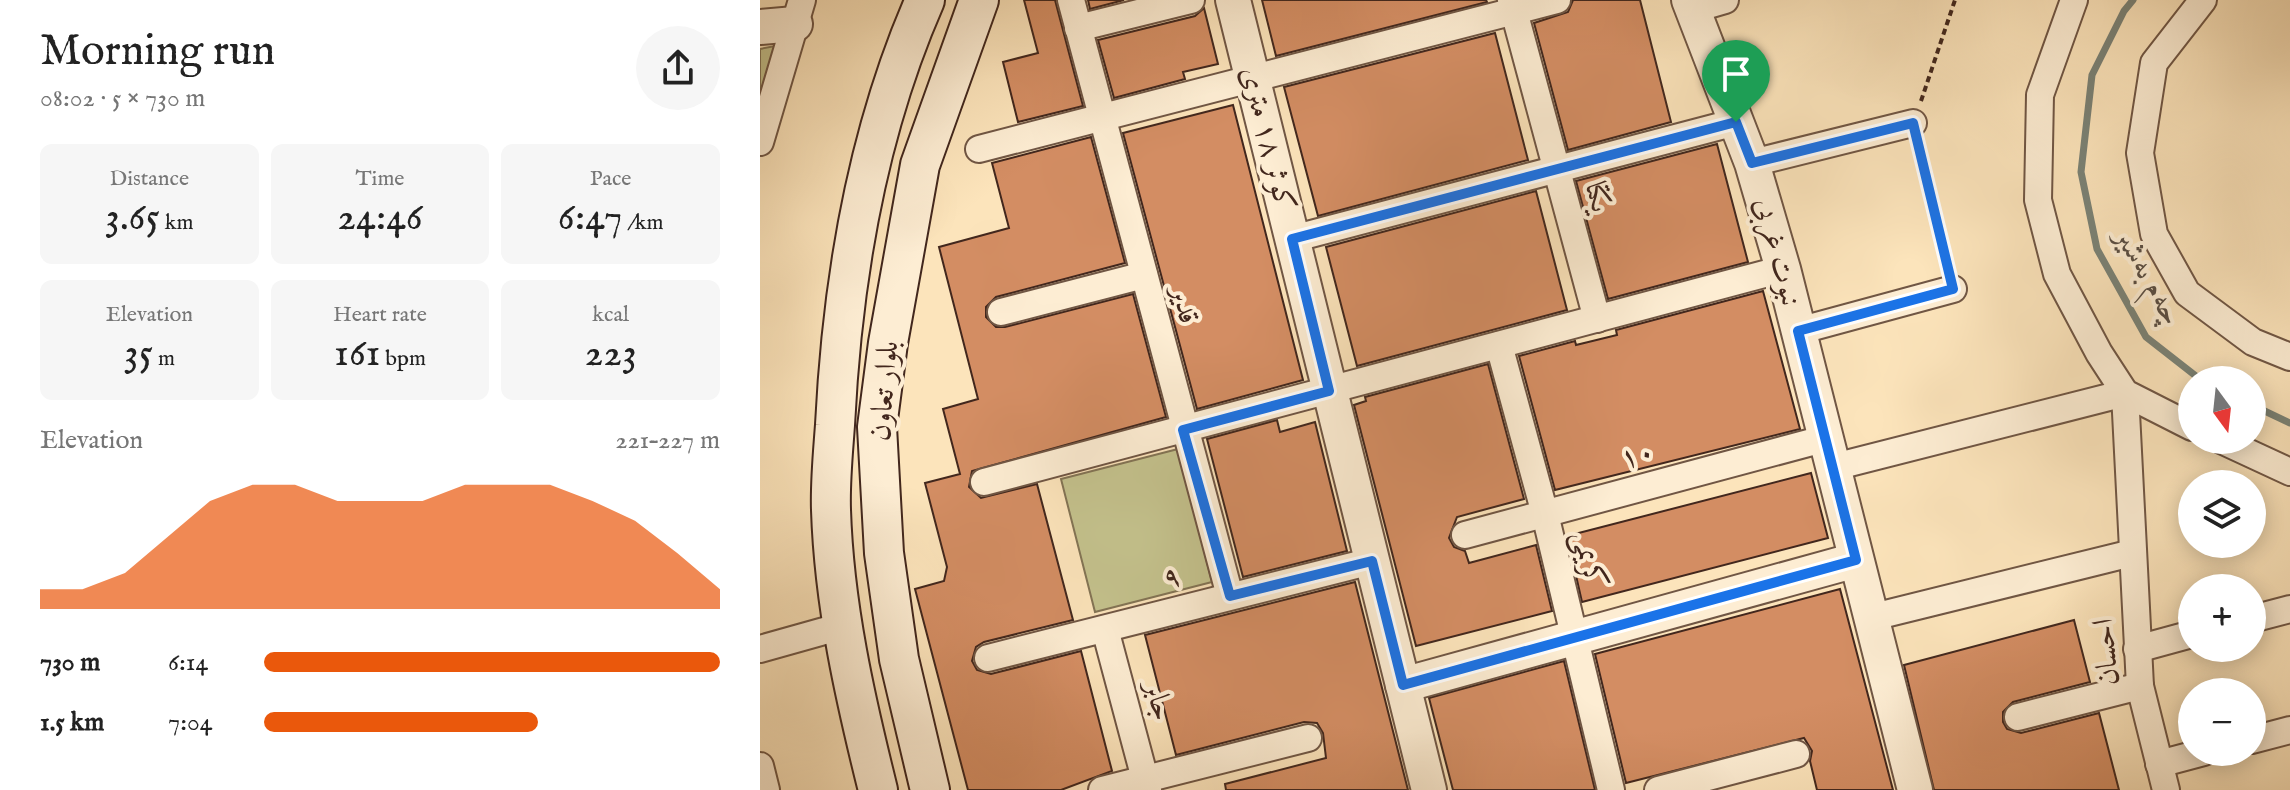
<!DOCTYPE html>
<html lang="en">
<head>
<meta charset="utf-8">
<style>
	:root { --surface:#fff; --page:#f6f6f6; --text:#222; --muted:#767676; --accent:#ea580c }
	body { margin:0; font-family:"IM FELL English",Amiri,serif; background:var(--page); color:var(--text); height:100vh; display:flex; flex-direction:column; font-size:30px; white-space:nowrap }
	* { box-sizing:border-box; margin:0 }
	p { font-size:26px; color:var(--muted) }
	.icon { flex:none; width:44px; height:44px; fill:none; stroke:currentColor; stroke-width:2; stroke-linecap:round; stroke-linejoin:round }
	.map { position:relative; flex:1; overflow:hidden }
	.sheet { display:flex; flex-direction:column; background:var(--surface); width:760px }
	.sheet>* { flex:none }
	.needle { width:52px; rotate:165deg }
	.buttons { position:absolute; left:1418px; top:366px; display:grid; gap:16px }
	.buttons a { display:grid; place-items:center; width:88px; height:88px; border-radius:50%; background:var(--surface); box-shadow:0 4px 20px #0003; font-size:40px }
	.pin { position:absolute; display:grid; place-items:center; width:68px; height:68px; color:#fff; margin:-82px -34px; border-radius:50% 50% 50% 0; rotate:-45deg; box-shadow:0 0 8px #0007 }
	.pin .icon { rotate:45deg }
	.round { display:grid; place-items:center; flex:none; width:84px; height:84px; border-radius:42px; background:var(--page) }
	.summary { display:flex; align-items:center; justify-content:space-between; height:136px; padding:0 40px }
	h1 { font-size:44px; font-weight:600; line-height:60px }
	.stats { display:grid; grid-template-columns:repeat(3,1fr); gap:12px; height:136px; padding:8px 40px }
	.stats div { display:grid; align-content:center; border-radius:12px; background:var(--page); text-align:center }
	.stats b { font-size:40px; font-weight:600 }
	.stats small { font-size:22px; font-weight:400 }
	.stats p { font-size:22px }
	.chart { height:224px; padding:16px 40px }
	.chart p { display:flex; justify-content:space-between }
	.chart svg { width:100%; height:144px; margin-top:8px; fill:var(--accent); opacity:.7 }
	ul { padding:0 40px; list-style:none; font-size:26px }
	li { display:grid; grid-template-columns:128px 96px 1fr; align-items:center; height:60px }
	li i { height:20px; border-radius:10px; background:var(--accent) }
	main { display:flex; flex:1; min-height:0 }
	.map>svg:first-child { display:block }
	.green { fill:#c4c28d; stroke:#837455; stroke-width:2 }
	.lines { fill:none; stroke-linecap:round; stroke-linejoin:round }
	.stream { stroke:#7a8276; stroke-width:7 }
	.building { fill:#d38d63; stroke:#42271d; stroke-width:2 }
	.minor-casing { stroke:#705644; stroke-width:30 }
	.tertiary-casing { stroke:#705644; stroke-width:38 }
	.secondary-casing { stroke:#42271d; stroke-width:42 }
	.path { stroke:#42271d; stroke-width:4; stroke-dasharray:6 4; stroke-linecap:butt }
	.minor { stroke:#fdedd3; stroke-width:26 }
	.tertiary { stroke:#fdedd3; stroke-width:34 }
	.secondary { stroke:#fdedd3; stroke-width:38 }
	.route-casing { stroke:#fff; stroke-width:16 }
	.route { stroke:#1a73e8; stroke-width:10 }
	.labels { text-anchor:middle; dominant-baseline:central; stroke-width:8; stroke-linejoin:round; paint-order:stroke }
	.street-label { font-size:30px; fill:#42271d; stroke:#fdedd3 }
	.water-label { font-size:32px; font-style:italic; fill:#594d42; stroke:#fdedd3 }
</style>
</head>
<body>
<main>
<section class="sheet">
<div class="summary"><div><h1>Morning run</h1><p>08:02 · 5 × 730 m</p></div><a class="round"><svg class="icon" aria-label="share" viewBox="0 0 24 24"><path d="M12 15V3M7 8l5-5 5 5M5 13v7h14v-7"/></svg></a></div>
<div class="stats">
<div><p>Distance</p><b>3.65<small> km</small></b></div>
<div><p>Time</p><b>24:46</b></div>
<div><p>Pace</p><b>6:47<small> /km</small></b></div>
</div>
<div class="stats">
<div><p>Elevation</p><b>35<small> m</small></b></div>
<div><p>Heart rate</p><b>161<small> bpm</small></b></div>
<div><p>kcal</p><b>223</b></div>
</div>
<div class="chart"><p><span>Elevation</span>221–227 m</p>
<svg viewBox="0 0 160 44" preserveAspectRatio="none"><path d="M0 44V38L10 38L20 33L30 22L40 11L50 6L60 6L70 11L80 11L90 11L100 6L110 6L120 6L130 11L140 17L150 27L160 38V44z"/></svg>
</div>
<ul>
<li><b>730 m</b>6:14<i style="width:100%"></i></li>
<li><b>1.5 km</b>7:04<i style="width:60%"></i></li>
</ul>
</section>
<div class="map">
<svg width="1530" height="790" viewBox="0 0 1530 790">
	<rect width="100%" height="100%" fill="#fce4bb"/>
	<filter id="stains"><feTurbulence type="fractalNoise" baseFrequency=".0025" numOctaves="4"/><feColorMatrix values="0 0 0 0 .2 0 0 0 0 .09 0 0 0 0 .02 0 0 0 .5 -.17"/></filter>
	<radialGradient id="worn" r=".72"><stop offset=".6" stop-color="#630" stop-opacity="0"/><stop offset="1" stop-color="#630" stop-opacity=".3"/></radialGradient>
	<g class="green">
		<path d="M15 46 0 94V49Z"/>
		<path d="M418 449 452 582 335 612 301 479Z"/>
	</g>
	<g class="lines">
		<g class="stream">
			<path d="M1373 0 1364 11 1332 75 1321 172 1337 249 1386 337 1441 380"/>
			<path d="M1492 405 1530 423"/>
		</g>
	</g>
	<g class="building">
		<path d="M264 0H295L323 106 258 122 243 62 278 53Z"/>
		<path d="M328 0H364L330 9Z"/>
		<path d="M502 0H726L727 2 516 56Z"/>
		<path d="M813 0H880L911 122 808 150 774 23 808 12Z"/>
		<path d="M444 8 458 64 423 72 425 79 354 98 338 40 435 16Z"/>
		<path d="M735 33 768 160 558 216 524 87Z"/>
		<path d="M473 105 543 380 437 409 363 133Z"/>
		<path d="M331 137 365 263 236 297 226 307V317L236 327H245L373 294 406 417 212 471 209 487 221 498 277 484 313 620 224 642 216 647 212 661 217 670 231 674 321 651 352 771 301 790H208L155 589 184 581 187 567 165 483 200 474 183 409 218 399 179 247 249 228 232 163Z"/>
		<path d="M957 144 988 262 848 299 816 181Z"/>
		<path d="M776 191 807 310 597 366 566 247Z"/>
		<path d="M1003 291 1040 429 795 490 759 356 815 341 816 345 857 335 856 330Z"/>
		<path d="M728 364 764 499 697 517 689 538 694 547 705 551 709 563 776 545 792 611 656 646 594 405 606 401 605 397Z"/>
		<path d="M517 420 520 432 555 422 587 551 483 577 447 439Z"/>
		<path d="M1051 473 1068 538 822 602 807 536Z"/>
		<path d="M595 582 648 790H466L465 784 566 758 563 733 557 723 544 722 416 755 385 635Z"/>
		<path d="M1080 589 1133 790H1057L1050 761 1052 751 1044 738 866 783 835 654Z"/>
		<path d="M1314 620 1330 682 1253 702 1243 712V722L1247 729 1261 733 1339 713 1359 790H1174L1144 665Z"/>
		<path d="M804 661 835 790H693L669 698Z"/>
	</g>
	<g class="lines">
		<defs>
			<g id="minor">
				<path d="M311 0 470 596"/>
				<path d="M751 0 837 319"/>
				<path d="M1314 0 1280 95 1278 200 1297 274 1339 353 1365 393 1432 427"/>
				<path d="M1443 0 1394 63 1380 153 1394 234 1427 293 1493 342 1530 357"/>
				<path d="M934 9 965 0"/>
				<path d="M318 28 431 0"/>
				<path d="M0 142 42 0"/>
				<path d="M219 149 797 0"/>
				<path d="M992 163 1153 123"/>
				<path d="M532 239 976 122"/>
				<path d="M241 312 384 275"/>
				<path d="M1038 331 1193 289"/>
				<path d="M739 345 785 514 851 790"/>
				<path d="M1461 440 1530 472"/>
				<path d="M1074 467 1365 393 1380 686 1406 790"/>
				<path d="M224 482 1023 269"/>
				<path d="M705 535 1067 438"/>
				<path d="M1109 618 1372 553"/>
				<path d="M1492 619 1530 609"/>
				<path d="M345 629 388 790"/>
				<path d="M0 649 82 626"/>
				<path d="M1377 649 1432 634"/>
				<path d="M228 658 612 561"/>
				<path d="M1258 717 1380 686"/>
				<path d="M1492 740 1530 730"/>
				<path d="M1399 764 1444 752"/>
				<path d="M0 766 6 790"/>
				<path d="M342 790 548 738"/>
				<path d="M898 790 1036 754"/>
			</g>
			<g id="tertiary">
				<path d="M473 0 669 790"/>
				<path d="M929 0 992 163 1023 269 1155 790"/>
				<path d="M0 27 35 24"/>
				<path d="M643 685 1096 560"/>
			</g>
			<g id="secondary">
				<path d="M118 790C95 698 74 605 71 510 70 482 73 453 75 425 82 282 107 132 165 0"/>
				<path d="M170 790 139 659 124 553 117 427 128 343 160 165 219 0"/>
			</g>
		</defs>
		<use href="#minor" class="minor-casing"/>
		<use href="#tertiary" class="tertiary-casing"/>
		<use href="#secondary" class="secondary-casing"/>
		<g class="path">
			<path d="M1161 101 1195 0"/>
			<path d="M1158 144 1188 268"/>
		</g>
		<use href="#minor" class="minor"/>
		<use href="#tertiary" class="tertiary"/>
		<use href="#secondary" class="secondary"/>
	</g>
	<g class="lines">
		<defs>
			<path id="route" d="M976 122 992 163 1153 123 1193 289 1038 331 1096 560 643 685 612 561 470 596 423 430 569 391 532 239Z"/>
		</defs>
		<use href="#route" class="route-casing"/>
		<use href="#route" class="route"/>
	</g>
	<g class="labels">
		<g class="street-label">
			<text transform="translate(507 139) rotate(76)">کوثر ۱۸ متری</text>
			<text transform="translate(837 197) rotate(75)">یکتا</text>
			<text transform="translate(1017 252) rotate(75)">نبوت غربی</text>
			<text transform="translate(424 305) rotate(76)">قدیر</text>
			<text transform="translate(125 391) rotate(-85)">بلوار تعاون</text>
			<text transform="translate(878 456) rotate(-15)">۱۰</text>
			<text transform="translate(828 560) rotate(77)">کریمی</text>
			<text transform="translate(412 578) rotate(-15)">۹</text>
			<text transform="translate(1347 652) rotate(-95)">احسان</text>
			<text transform="translate(398 701) rotate(75)">جابر</text>
		</g>
		<g class="water-label">
			<text transform="translate(1388 277) rotate(60)">چەم بەشیر</text>
		</g>
	</g>
	<rect width="100%" height="100%" filter="url(#stains)"/>
	<rect width="100%" height="100%" fill="url(#worn)"/>
</svg>
<div class="buttons">
<a><svg class="needle" viewBox="-14 -14 28 28"><path d="M0-13l5 13h-10z" fill="#e53935"/><path d="M0 13l5-13h-10z" fill="#767676"/></svg></a>
<a><svg class="icon" aria-label="layers" viewBox="0 0 24 24"><path d="M12 4l9 5-9 5-9-5zM3 14l9 5 9-5"/></svg></a>
<a>+</a>
<a>−</a>
</div>
<div class="pin" style="left:976px;top:122px;background:#1e9e55"><svg class="icon" aria-label="arrive" viewBox="0 0 24 24"><path d="M6 21V4h12l-3 4 3 4H6"/></svg></div>
</div>
</main>
</body>
</html>
